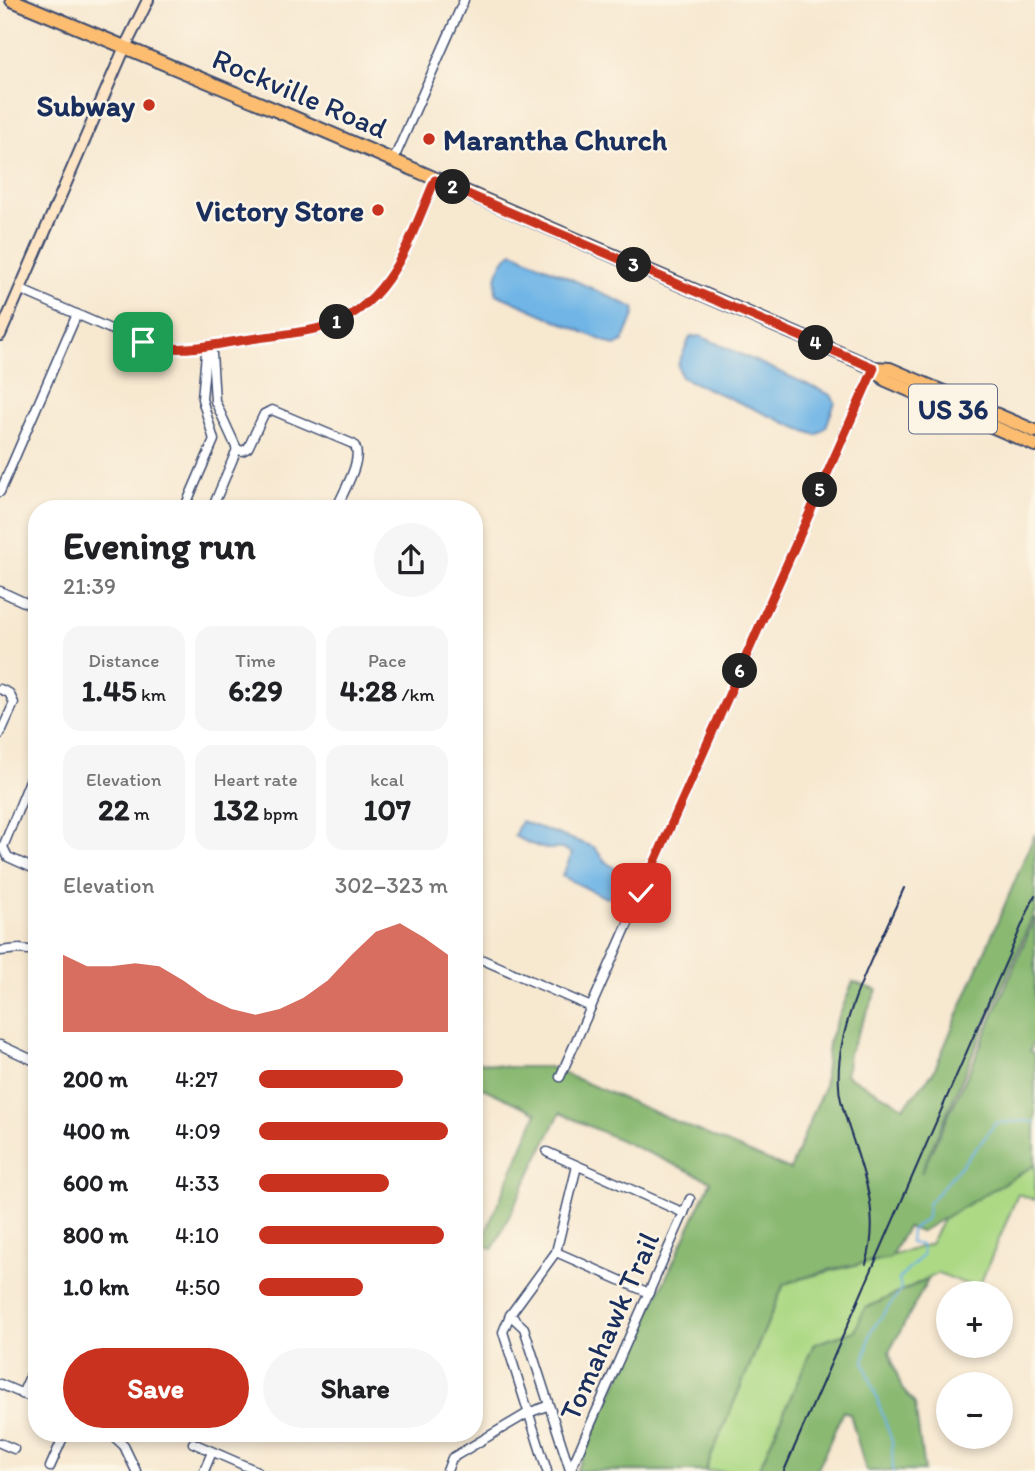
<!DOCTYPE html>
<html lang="en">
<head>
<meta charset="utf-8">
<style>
	:root { --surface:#fff; --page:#f6f6f6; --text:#202124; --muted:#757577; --accent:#c8321e }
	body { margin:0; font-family:Itim,sans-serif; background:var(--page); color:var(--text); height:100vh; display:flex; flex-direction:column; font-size:26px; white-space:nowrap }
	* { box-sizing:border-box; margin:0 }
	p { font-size:23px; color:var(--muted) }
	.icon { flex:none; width:38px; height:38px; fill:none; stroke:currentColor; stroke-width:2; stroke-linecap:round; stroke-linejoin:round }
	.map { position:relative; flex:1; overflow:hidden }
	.sheet { position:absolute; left:28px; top:500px; width:455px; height:942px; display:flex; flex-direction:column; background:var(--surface); border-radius:28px; box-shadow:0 4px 10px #0003 }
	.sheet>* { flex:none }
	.buttons { position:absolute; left:936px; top:1281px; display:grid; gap:14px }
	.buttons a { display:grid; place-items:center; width:77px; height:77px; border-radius:50%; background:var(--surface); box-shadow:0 4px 10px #0003; font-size:35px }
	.pin { position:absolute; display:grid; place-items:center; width:60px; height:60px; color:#fff; margin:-30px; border-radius:14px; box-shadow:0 4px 10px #0006 }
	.km { position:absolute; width:35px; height:35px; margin:-18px; border-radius:50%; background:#222; color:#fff; font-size:19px; line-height:35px; text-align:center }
	.round { display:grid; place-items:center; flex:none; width:74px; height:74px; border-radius:37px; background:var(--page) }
	.summary { display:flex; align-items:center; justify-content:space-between; height:119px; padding:0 35px }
	h1 { font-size:38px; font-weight:800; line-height:52px }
	.metrics { display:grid; grid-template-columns:repeat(3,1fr); gap:10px; height:119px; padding:7px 35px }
	.metrics div { display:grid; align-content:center; border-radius:18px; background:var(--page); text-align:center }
	.metrics b { font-size:30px; font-weight:800 }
	.metrics small { font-size:19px; font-weight:400 }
	.metrics p { font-size:19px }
	.chart { height:196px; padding:14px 35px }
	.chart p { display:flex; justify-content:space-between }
	.chart svg { width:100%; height:126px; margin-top:7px; fill:var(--accent); opacity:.7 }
	.action { display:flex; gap:14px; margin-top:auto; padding:14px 35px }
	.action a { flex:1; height:80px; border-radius:42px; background:var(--accent); color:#fff; font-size:28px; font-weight:800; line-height:80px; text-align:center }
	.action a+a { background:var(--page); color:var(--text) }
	ul { padding:0 35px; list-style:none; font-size:23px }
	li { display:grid; grid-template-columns:112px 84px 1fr; align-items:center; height:52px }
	li i { height:18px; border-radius:9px; background:var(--accent) }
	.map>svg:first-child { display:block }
	.green { fill:#add985; stroke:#648472; stroke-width:2 }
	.forest { fill:#8ab972; stroke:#527468; stroke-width:2 }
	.water { fill:#70b5e6; stroke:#4672a2; stroke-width:2 }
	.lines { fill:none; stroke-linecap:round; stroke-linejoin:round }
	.stream { stroke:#70b5e6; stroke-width:2 }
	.street-casing { stroke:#3c4b6f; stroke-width:11 }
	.secondary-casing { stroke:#3c4b6f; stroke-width:14 }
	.primary-casing { stroke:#3c4b6f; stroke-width:16 }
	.street { stroke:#fff; stroke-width:8 }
	.secondary { stroke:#fee5c5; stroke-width:10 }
	.primary { stroke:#fcbd6f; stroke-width:12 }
	.rail { stroke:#1b2f5e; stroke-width:2 }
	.route-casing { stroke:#fff; stroke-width:14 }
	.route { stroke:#c8321e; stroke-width:9 }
	.poi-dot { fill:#c8321e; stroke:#fcf5e5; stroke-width:2.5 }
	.labels { text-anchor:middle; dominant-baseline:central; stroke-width:5; stroke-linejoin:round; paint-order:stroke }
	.shield { fill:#fcf5e5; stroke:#5e6a86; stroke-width:2 }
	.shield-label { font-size:28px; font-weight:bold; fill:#1b2f5e }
	.street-label { font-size:30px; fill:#1b2f5e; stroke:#fcf5e5 }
	.poi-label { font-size:30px; font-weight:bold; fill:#1b2f5e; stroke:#fcf5e5; text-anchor:end }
</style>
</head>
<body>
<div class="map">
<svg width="1035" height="1471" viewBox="0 0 1035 1471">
	<rect width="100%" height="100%" fill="#fcf5e5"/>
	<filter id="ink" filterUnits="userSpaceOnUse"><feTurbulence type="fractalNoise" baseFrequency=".0143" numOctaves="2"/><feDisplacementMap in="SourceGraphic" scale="14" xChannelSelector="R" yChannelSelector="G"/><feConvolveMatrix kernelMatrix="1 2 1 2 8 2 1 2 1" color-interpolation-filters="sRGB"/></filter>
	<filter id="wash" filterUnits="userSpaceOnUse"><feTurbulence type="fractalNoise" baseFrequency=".00686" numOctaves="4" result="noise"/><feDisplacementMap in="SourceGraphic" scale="28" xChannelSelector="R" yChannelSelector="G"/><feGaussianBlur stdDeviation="1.57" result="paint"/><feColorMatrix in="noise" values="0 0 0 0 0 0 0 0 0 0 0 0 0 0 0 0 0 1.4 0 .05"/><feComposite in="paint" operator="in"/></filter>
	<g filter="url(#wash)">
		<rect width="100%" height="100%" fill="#f7e8d0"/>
		<path class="green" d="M1035 1165V1200L1018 1194 978 1289 939 1273 866 1308 855 1331 814 1344 758 1471H705L784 1284C833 1269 882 1260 930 1244L944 1218Z"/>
		<g class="forest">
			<path d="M1035 834V911L921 1173 973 1063 1035 917V1039L1030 1051 1035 1054V1165L920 1232 907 1227 890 1258 829 1270 784 1284 705 1471H576L711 1181 560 1113 493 1249 481 1243 537 1113 474 1084V1061L507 1067H549L790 1170 824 1087 828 1043 853 982 877 990 849 1053 846 1075 904 1107 933 1073Z"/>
			<path d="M929 1278 889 1352 902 1389 915 1404 924 1471H866L850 1414 843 1411 817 1471H758L814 1344 855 1331 864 1309Z"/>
		</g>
		<g class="water">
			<path d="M513 252 634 308 635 313 623 342 615 346 496 294C494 277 499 262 513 252Z"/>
			<path d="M700 336 831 395 835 402 826 427 817 435 802 430 681 377 678 365 690 337Z"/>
			<path d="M521 821 594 847 606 862 620 872 623 879 615 895 606 898 562 876 572 854C563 845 554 851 543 848 533 846 523 840 514 836Z"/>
		</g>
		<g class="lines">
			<path class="stream" d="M893 1471 892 1441 864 1362 871 1331 901 1290 899 1279 923 1255 921 1245 910 1243 911 1230 927 1218 928 1204 984 1139 995 1123 1025 1121 1035 1122"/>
		</g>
	</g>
	<g filter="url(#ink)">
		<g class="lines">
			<defs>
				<g id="street">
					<path d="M393 161 464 0"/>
					<path d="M19 289 140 342C175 354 210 345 245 340 271 336 299 334 324 327 392 305 410 238 435 180"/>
					<path d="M209 345 212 353 215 401 237 449"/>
					<path d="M237 449 242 451 248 448 264 414 272 410 353 444C366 456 342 494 336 509"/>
					<path d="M0 492 77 314"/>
					<path d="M184 509 214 440 202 399 206 353 209 345"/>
					<path d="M212 509 237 449"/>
					<path d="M0 591 37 608"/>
					<path d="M0 689 9 693 14 703 0 734"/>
					<path d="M37 772 31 778 3 847 8 857 37 870"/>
					<path d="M0 951 19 949 37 951"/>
					<path d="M474 956 591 1007"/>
					<path d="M0 1045 37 1062"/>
					<path d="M560 1077 874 368"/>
					<path d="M547 1152 684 1213"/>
					<path d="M556 1252 649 1293"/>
					<path d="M510 1315 524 1328 570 1470"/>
					<path d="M0 1384 37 1400"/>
					<path d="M22 1394 37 1361"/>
					<path d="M110 1433 124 1446 136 1471"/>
					<path d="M0 1443 14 1449"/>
					<path d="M193 1443 257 1471"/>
					<path d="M50 1467 65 1433"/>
					<path d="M204 1471 212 1452"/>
					<path d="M447 1471 452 1458 528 1413 547 1406"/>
					<path d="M547 1471 503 1332 510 1315 556 1252 577 1166"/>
					<path d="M570 1471 690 1199"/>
				</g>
				<path id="secondary" d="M0 335 125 47 148 0"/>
				<g id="primary">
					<path d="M12 0 290 116 874 368 890 369 1035 431"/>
					<path d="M874 368 886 380 1035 445"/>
				</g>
			</defs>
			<use href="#street" class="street-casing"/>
			<use href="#secondary" class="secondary-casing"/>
			<use href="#primary" class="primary-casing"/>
			<use href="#street" class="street"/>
			<use href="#secondary" class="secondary"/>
			<use href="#primary" class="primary"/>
			<g class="rail">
				<path d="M866 1264C881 1215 864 1174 849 1128 845 1114 839 1100 839 1086 834 1023 879 946 904 888"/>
				<path d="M784 1471 1035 895"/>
			</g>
		</g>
	</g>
	<g class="lines" filter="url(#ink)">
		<defs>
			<path id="route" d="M143 342C176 355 210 345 244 340 270 336 297 334 323 327 391 308 410 237 435 180L874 368 641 893"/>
		</defs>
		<use href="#route" class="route-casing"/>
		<use href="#route" class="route"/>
	</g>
	<g class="poi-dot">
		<circle cx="149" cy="105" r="7"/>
		<circle cx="429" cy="139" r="7"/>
		<circle cx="378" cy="210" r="7"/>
	</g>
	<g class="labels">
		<rect class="shield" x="909" y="384.5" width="88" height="49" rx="5"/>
		<g class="shield-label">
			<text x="953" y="409">US 36</text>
		</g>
		<g class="street-label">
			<text transform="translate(300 93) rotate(23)">Rockville Road</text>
			<text transform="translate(609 1326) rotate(-66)">Tomahawk Trail</text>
		</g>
		<g class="poi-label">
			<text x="135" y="105">Subway</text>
			<text x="443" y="139" text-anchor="start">Marantha Church</text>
			<text x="364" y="210">Victory Store</text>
		</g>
	</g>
</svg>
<div class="buttons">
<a>+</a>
<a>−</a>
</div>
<div class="pin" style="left:143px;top:342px;background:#1e9e55"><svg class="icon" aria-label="arrive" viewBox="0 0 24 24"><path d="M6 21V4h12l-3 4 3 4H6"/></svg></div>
<div class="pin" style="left:641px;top:893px;background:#d93025"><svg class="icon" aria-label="check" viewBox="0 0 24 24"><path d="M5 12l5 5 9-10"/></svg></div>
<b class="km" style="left:337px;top:322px">1</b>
<b class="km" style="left:453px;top:187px">2</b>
<b class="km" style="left:634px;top:265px">3</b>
<b class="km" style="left:816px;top:343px">4</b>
<b class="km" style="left:820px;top:490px">5</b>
<b class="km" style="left:740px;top:671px">6</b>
<section class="sheet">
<div class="summary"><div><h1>Evening run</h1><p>21:39</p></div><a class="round"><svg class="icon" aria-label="share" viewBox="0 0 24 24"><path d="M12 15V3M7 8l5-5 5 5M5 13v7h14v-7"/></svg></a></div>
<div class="metrics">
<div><p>Distance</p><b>1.45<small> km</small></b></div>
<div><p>Time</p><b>6:29</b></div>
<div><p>Pace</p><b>4:28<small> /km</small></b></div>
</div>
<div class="metrics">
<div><p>Elevation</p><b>22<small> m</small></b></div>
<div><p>Heart rate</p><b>132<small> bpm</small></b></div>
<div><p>kcal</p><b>107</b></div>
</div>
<div class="chart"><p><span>Elevation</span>302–323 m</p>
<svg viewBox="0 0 160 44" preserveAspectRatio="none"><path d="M0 44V17L10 21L20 21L30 20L40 21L50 26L60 32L70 36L80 38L90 36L100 32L110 26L120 17L130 9L140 6L150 11L160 17V44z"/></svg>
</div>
<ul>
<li><b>200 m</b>4:27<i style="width:76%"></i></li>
<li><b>400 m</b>4:09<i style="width:100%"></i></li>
<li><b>600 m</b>4:33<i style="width:69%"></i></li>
<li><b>800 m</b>4:10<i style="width:98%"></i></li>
<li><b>1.0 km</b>4:50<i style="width:55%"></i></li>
</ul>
<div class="action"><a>Save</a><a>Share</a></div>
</section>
</div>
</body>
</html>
